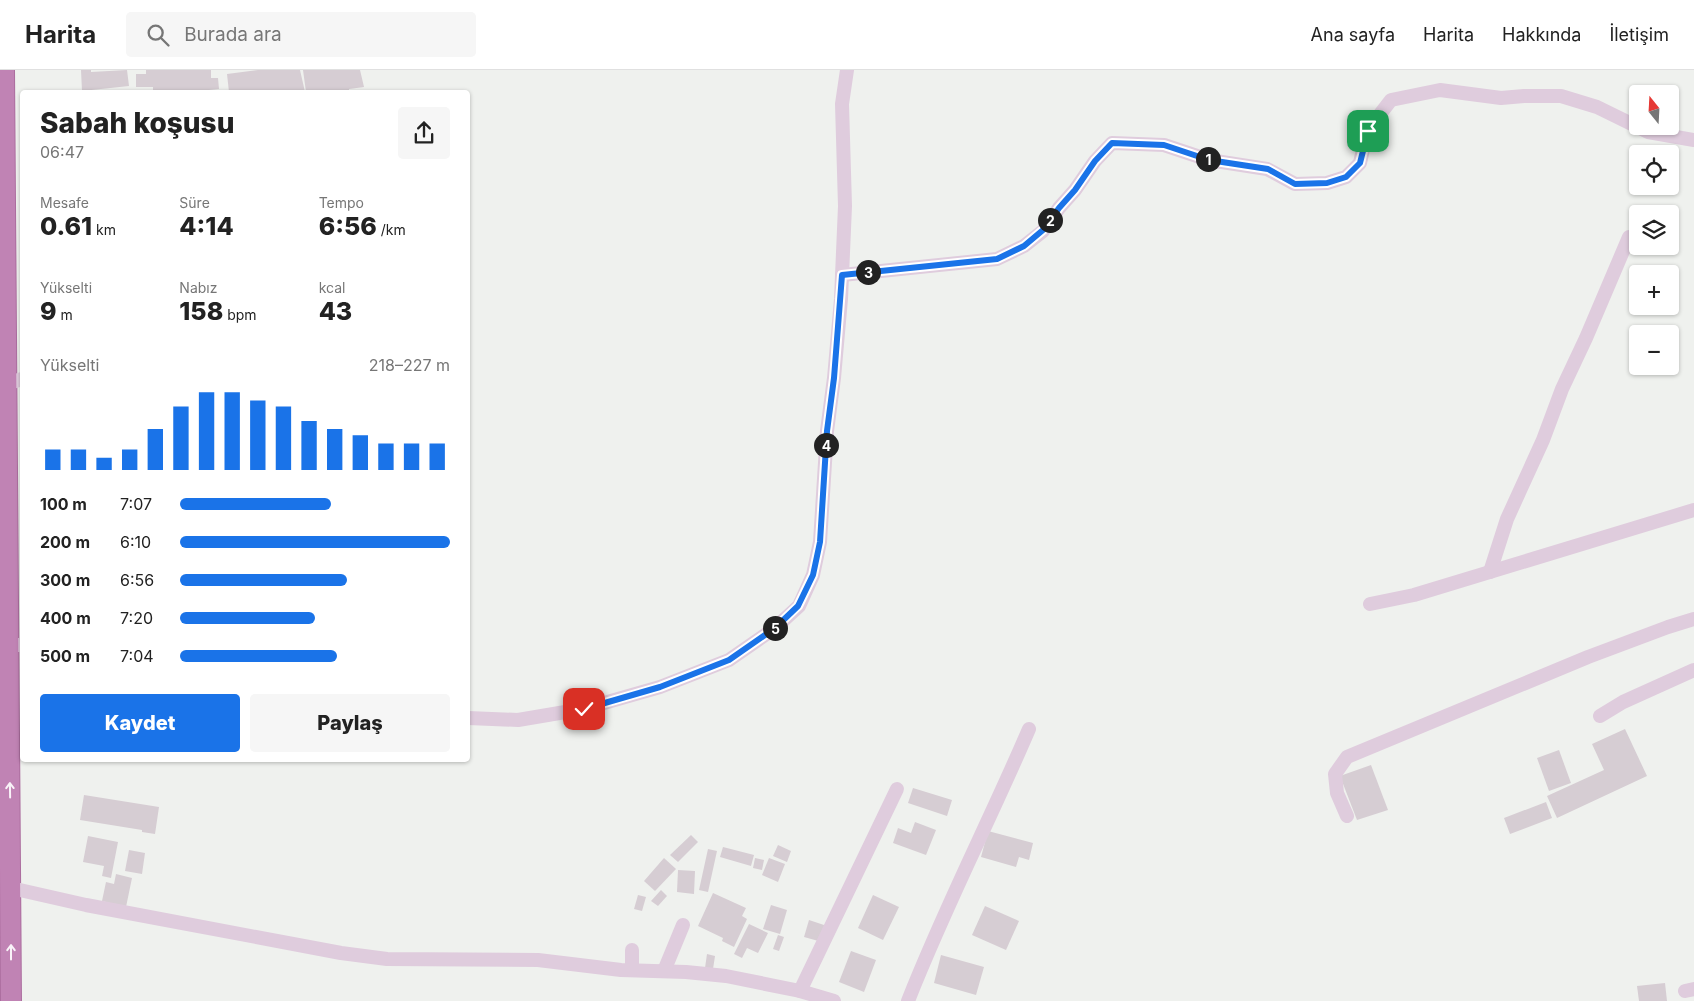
<!DOCTYPE html>
<html lang="tr">
<head>
<meta charset="utf-8">
<style>
	:root { --surface:#fff; --page:#f6f6f6; --text:#222; --muted:#767676; --line:#e0e0e0; --accent:#1a73e8 }
	body { margin:0; font-family:Inter,sans-serif; background:var(--page); color:var(--text); height:100vh; display:flex; flex-direction:column; font-size:19px; white-space:nowrap }
	* { box-sizing:border-box; margin:0 }
	p { font-size:16px; color:var(--muted) }
	.icon { flex:none; width:28px; height:28px; fill:none; stroke:currentColor; stroke-width:2; stroke-linecap:round; stroke-linejoin:round }
	.map { position:relative; flex:1; overflow:hidden }
	.drawer { position:absolute; left:20px; top:20px; width:450px; height:672px; display:flex; flex-direction:column; background:var(--surface); border-radius:5px; box-shadow:0 1px 4px #0004 }
	.drawer>* { flex:none }
	.needle { width:32px; rotate:342deg }
	.buttons { position:absolute; left:1629px; top:15px; display:grid; gap:10px }
	.buttons a { display:grid; place-items:center; width:50px; height:50px; border-radius:5px; background:var(--surface); box-shadow:0 1px 4px #0004; font-size:25px }
	.pin { position:absolute; display:grid; place-items:center; width:42px; height:42px; color:#fff; margin:-21px; border-radius:10px; box-shadow:0 2px 8px #0006 }
	.km { position:absolute; width:25px; height:25px; margin:-12px; border-radius:50%; background:#222; color:#fff; font-size:14px; line-height:25px; text-align:center }
	.round { display:grid; place-items:center; flex:none; width:52px; height:52px; border-radius:5px; background:var(--page) }
	.headline { display:flex; align-items:center; justify-content:space-between; height:85px; padding:0 20px }
	h1 { font-size:28px; font-weight:800; line-height:38px }
	.figures { display:grid; grid-template-columns:repeat(3,1fr); gap:8px; height:85px; padding:5px 20px }
	.figures div { display:grid; align-content:center }
	.figures b { font-size:25px; font-weight:800 }
	.figures small { font-size:14px; font-weight:400 }
	.figures p { font-size:14px }
	.chart { height:140px; padding:10px 20px }
	.chart p { display:flex; justify-content:space-between }
	.chart svg { width:100%; height:90px; margin-top:5px; stroke:var(--accent); stroke-width:6 }
	.button { display:flex; gap:10px; margin-top:auto; padding:10px 20px }
	.button a { flex:1; height:58px; border-radius:5px; background:var(--accent); color:#fff; font-size:20px; font-weight:800; line-height:58px; text-align:center }
	.button a+a { background:var(--page); color:var(--text) }
	ul { padding:0 20px; list-style:none; font-size:16px }
	li { display:grid; grid-template-columns:80px 60px 1fr; align-items:center; height:38px }
	li i { height:12px; border-radius:6px; background:var(--accent) }
	header { display:flex; align-items:center; gap:30px; box-sizing:border-box; height:70px; padding:0 25px; background:var(--surface); border-bottom:1px solid var(--line) }
	header strong { font-size:24px }
	nav { display:flex; gap:28px; margin-inline-start:auto; font-size:18px }
	.search { width:350px; height:45px; background:var(--page); display:flex; align-items:center; gap:12px; box-sizing:border-box; padding:0 18px; border-radius:5px; color:var(--muted); font-size:19px }
	.map>svg:first-child { display:block }
	.building { fill:#d6cdd3 }
	.lines { fill:none; stroke-linecap:round; stroke-linejoin:round }
	.highway-casing { stroke:#ac6e9f; stroke-width:22 }
	.minor { stroke:#dfccdd; stroke-width:14 }
	.highway { stroke:#c083b4; stroke-width:20 }
	.oneway { stroke:#f9f3f8 }
	.route-casing { stroke:#fff; stroke-width:10 }
	.route { stroke:#1a73e8; stroke-width:6 }
</style>
</head>
<body>
<header>
<strong>Harita</strong>
<div class="search"><svg class="icon" aria-label="search" viewBox="0 0 24 24"><circle cx="10" cy="10" r="6"/><path d="M15 15l6 6"/></svg>Burada ara</div>
<nav><a>Ana sayfa</a><a>Harita</a><a>Hakkında</a><a>İletişim</a></nav>
</header>
<div class="map">
<svg width="1694" height="931" viewBox="0 0 1694 931">
	<rect width="100%" height="100%" fill="#eff1ee"/>
	<g class="building">
		<path d="M81 0H91V2L127 0 129 16 82 21Z"/>
		<path d="M146 0H211V8H218L219 19 209 20V22H153V17H136V4H146Z"/>
		<path d="M258 0H300L305 22H229L227 4Z"/>
		<path d="M303 0H360L364 17 349 19V22H306Z"/>
		<path d="M1625 659 1647 706 1557 748 1547 726 1604 700 1592 674Z"/>
		<path d="M1559 680 1571 713 1549 721 1537 688Z"/>
		<path d="M1371 695 1388 740 1357 750 1340 706Z"/>
		<path d="M913 718 952 730 947 746 908 733Z"/>
		<path d="M84 725 159 737 155 764 142 762V760L80 750Z"/>
		<path d="M1546 732 1552 748 1510 764 1504 748Z"/>
		<path d="M915 752 936 760 926 785 893 773 898 758 911 763Z"/>
		<path d="M988 761 1033 773 1029 790 1019 787 1016 797 981 787Z"/>
		<path d="M691 765 698 772 678 792 670 785Z"/>
		<path d="M88 766 118 772 111 808 102 806 104 796 83 792Z"/>
		<path d="M778 775 791 781 787 792 773 786Z"/>
		<path d="M723 777 754 785 751 796 720 787Z"/>
		<path d="M708 779 717 781 708 822 699 820Z"/>
		<path d="M129 780 145 783 142 804 125 801Z"/>
		<path d="M664 788 676 799 655 821 644 811Z"/>
		<path d="M755 788 764 790 762 800 753 798Z"/>
		<path d="M769 788 785 794 778 812 762 805Z"/>
		<path d="M678 800 695 801 694 824 677 822Z"/>
		<path d="M116 804 132 808 126 837 102 831 106 812 114 814Z"/>
		<path d="M661 820 667 826 658 836 651 831Z"/>
		<path d="M713 823 746 838 742 846 747 849 734 877 722 871 723 868 698 856Z"/>
		<path d="M638 825 646 827 642 841 634 839Z"/>
		<path d="M873 825 899 837 883 870 858 858Z"/>
		<path d="M771 835 787 840 780 864 763 859Z"/>
		<path d="M985 836 1019 851 1006 880 972 865Z"/>
		<path d="M809 850 827 856 822 872 804 867Z"/>
		<path d="M749 854 768 863 758 883 747 878 742 888 734 884Z"/>
		<path d="M778 865 784 867 779 881 773 879Z"/>
		<path d="M851 881 876 890 864 922 839 912Z"/>
		<path d="M707 884 715 886 713 899 705 898Z"/>
		<path d="M941 885 984 897 976 925 934 913Z"/>
		<path d="M1665 913 1667 931H1639L1637 916Z"/>
	</g>
	<g class="lines">
		<defs>
			<path id="highway" d="M4 0 11 931"/>
		</defs>
		<use href="#highway" class="highway-casing"/>
		<g class="minor">
			<path d="M842 205 997 189 1024 176 1043 161 1059 138 1075 120 1095 91 1112 73 1164 75 1209 90 1267 99 1295 114 1327 113 1346 107 1360 93 1367 61 1391 30 1440 20 1501 28 1524 26H1561L1597 37 1648 62 1694 70"/>
			<path d="M6 314 22 309"/>
			<path d="M1490 502 1507 449 1543 370 1562 319 1586 268 1629 167"/>
			<path d="M1370 534 1414 525 1694 440"/>
			<path d="M9 575H22"/>
			<path d="M1600 646 1623 632 1694 600"/>
			<path d="M468 648 518 650 583 639 660 617 729 590 775 558 799 536 813 505 820 472 827 361 834 308 841 229 845 136 842 34 847 0"/>
			<path d="M1347 746 1337 723 1335 704 1347 687 1588 587 1668 557 1694 549"/>
			<path d="M11 818 86 835 341 883 387 889 538 890 621 900 686 902 726 906 800 921 834 931"/>
			<path d="M632 900V880"/>
			<path d="M664 901 683 855"/>
			<path d="M800 921 897 719"/>
			<path d="M1685 921 1694 919"/>
			<path d="M908 931C944 839 990 750 1029 659"/>
		</g>
		<use href="#highway" class="highway"/>
	</g>
	<defs><path id="oneway-shaft" d="M-6 0H5M1.5-3L5.5 0L1.5 3" fill="none" stroke-width="1.6" stroke-linecap="round" stroke-linejoin="round" transform="scale(1.25)"/></defs>
	<g class="oneway">
		<use href="#oneway-shaft" transform="translate(10 720) rotate(-91)"/>
		<use href="#oneway-shaft" transform="translate(11 882) rotate(-90)"/>
	</g>
	<g class="lines">
		<defs>
			<path id="route" d="M584 639 660 617 729 590 775 558 798 536 813 505 820 472 827 361 834 308 842 205 997 189 1024 176 1043 160 1059 138 1075 120 1095 91 1112 73 1164 75 1209 90 1268 99 1295 114 1327 113 1346 107 1360 93 1368 61"/>
		</defs>
		<use href="#route" class="route-casing"/>
		<use href="#route" class="route"/>
	</g>
</svg>
<div class="buttons">
<a><svg class="needle" viewBox="-14 -14 28 28"><path d="M0-13l5 13h-10z" fill="#e53935"/><path d="M0 13l5-13h-10z" fill="#767676"/></svg></a>
<a><svg class="icon" aria-label="locate" viewBox="0 0 24 24"><circle cx="12" cy="12" r="6"/><path d="M12 2v4M12 18v4M2 12h4M18 12h4"/></svg></a>
<a><svg class="icon" aria-label="layers" viewBox="0 0 24 24"><path d="M12 4l9 5-9 5-9-5zM3 14l9 5 9-5"/></svg></a>
<a>+</a>
<a>−</a>
</div>
<div class="pin" style="left:1368px;top:61px;background:#1e9e55"><svg class="icon" aria-label="arrive" viewBox="0 0 24 24"><path d="M6 21V4h12l-3 4 3 4H6"/></svg></div>
<div class="pin" style="left:584px;top:639px;background:#d93025"><svg class="icon" aria-label="check" viewBox="0 0 24 24"><path d="M5 12l5 5 9-10"/></svg></div>
<b class="km" style="left:1208px;top:89px">1</b>
<b class="km" style="left:1050px;top:150px">2</b>
<b class="km" style="left:868px;top:202px">3</b>
<b class="km" style="left:826px;top:375px">4</b>
<b class="km" style="left:775px;top:558px">5</b>
<section class="drawer">
<div class="headline"><div><h1>Sabah koşusu</h1><p>06:47</p></div><a class="round"><svg class="icon" aria-label="share" viewBox="0 0 24 24"><path d="M12 15V3M7 8l5-5 5 5M5 13v7h14v-7"/></svg></a></div>
<div class="figures">
<div><p>Mesafe</p><b>0.61<small> km</small></b></div>
<div><p>Süre</p><b>4:14</b></div>
<div><p>Tempo</p><b>6:56<small> /km</small></b></div>
</div>
<div class="figures">
<div><p>Yükselti</p><b>9<small> m</small></b></div>
<div><p>Nabız</p><b>158<small> bpm</small></b></div>
<div><p>kcal</p><b>43</b></div>
</div>
<div class="chart"><p><span>Yükselti</span>218–227 m</p>
<svg viewBox="0 0 160 44" preserveAspectRatio="none"><path d="M5 44V34M15 44V34M25 44V38M35 44V34M45 44V24M55 44V13M65 44V6M75 44V6M85 44V10M95 44V13M105 44V20M115 44V24M125 44V27M135 44V31M145 44V31M155 44V31"/></svg>
</div>
<ul>
<li><b>100 m</b>7:07<i style="width:56%"></i></li>
<li><b>200 m</b>6:10<i style="width:100%"></i></li>
<li><b>300 m</b>6:56<i style="width:62%"></i></li>
<li><b>400 m</b>7:20<i style="width:50%"></i></li>
<li><b>500 m</b>7:04<i style="width:58%"></i></li>
</ul>
<div class="button"><a>Kaydet</a><a>Paylaş</a></div>
</section>
</div>
</body>
</html>
